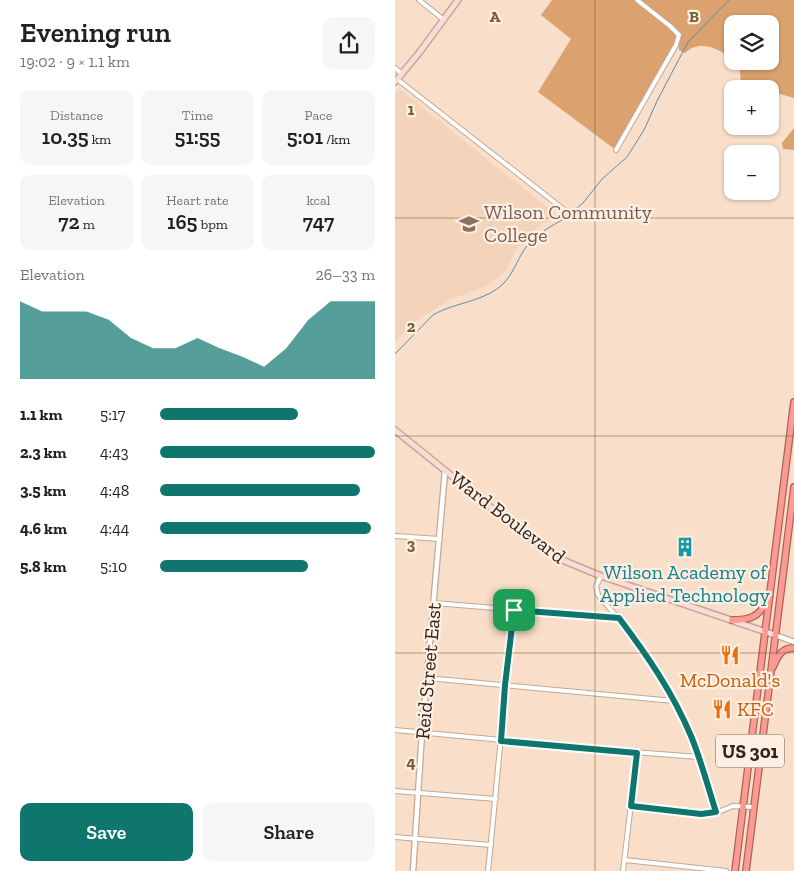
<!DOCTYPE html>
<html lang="en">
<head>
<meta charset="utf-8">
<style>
	:root { --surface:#fff; --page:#f6f6f6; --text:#202124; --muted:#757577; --accent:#0f766e }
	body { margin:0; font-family:"Zilla Slab",serif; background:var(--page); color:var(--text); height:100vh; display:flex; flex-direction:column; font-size:19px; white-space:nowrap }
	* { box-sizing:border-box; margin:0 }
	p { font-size:16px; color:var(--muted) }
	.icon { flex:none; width:28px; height:28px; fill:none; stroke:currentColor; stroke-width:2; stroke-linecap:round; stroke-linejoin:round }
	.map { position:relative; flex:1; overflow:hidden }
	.sheet { display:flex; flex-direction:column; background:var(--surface); width:395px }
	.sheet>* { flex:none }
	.tools { position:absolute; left:329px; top:15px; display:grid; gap:10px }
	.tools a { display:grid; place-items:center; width:55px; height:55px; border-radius:10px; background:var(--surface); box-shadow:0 1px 4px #0004; font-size:25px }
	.pin { position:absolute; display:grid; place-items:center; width:42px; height:42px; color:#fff; margin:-21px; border-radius:10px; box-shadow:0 2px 8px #0006 }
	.round { display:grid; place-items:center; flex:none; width:52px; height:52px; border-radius:10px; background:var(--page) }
	.head { display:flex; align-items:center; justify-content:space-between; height:85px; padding:0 20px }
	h1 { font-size:28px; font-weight:600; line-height:38px }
	.figures { display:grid; grid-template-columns:repeat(3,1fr); gap:8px; height:85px; padding:5px 20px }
	.figures div { display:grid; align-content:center; border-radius:10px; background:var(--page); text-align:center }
	.figures b { font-size:21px; font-weight:600 }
	.figures small { font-size:14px; font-weight:400 }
	.figures p { font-size:14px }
	.chart { height:140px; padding:10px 20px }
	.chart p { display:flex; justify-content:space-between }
	.chart svg { width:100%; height:90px; margin-top:5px; fill:var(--accent); opacity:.7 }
	.primary-button { display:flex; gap:10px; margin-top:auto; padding:10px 20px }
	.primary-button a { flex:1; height:58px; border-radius:10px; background:var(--accent); color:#fff; font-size:20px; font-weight:600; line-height:58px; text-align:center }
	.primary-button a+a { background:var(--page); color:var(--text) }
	ul { padding:0 20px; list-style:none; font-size:16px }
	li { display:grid; grid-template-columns:80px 60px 1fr; align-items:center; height:38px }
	li i { height:12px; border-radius:6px; background:var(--accent) }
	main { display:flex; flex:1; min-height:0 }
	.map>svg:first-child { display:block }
	.built { fill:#f3d3b9 }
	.forest { fill:#dba16f }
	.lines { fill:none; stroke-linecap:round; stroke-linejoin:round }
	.stream { stroke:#5c8ca8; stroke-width:1 }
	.minor-casing { stroke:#c2a995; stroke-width:6 }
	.tertiary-casing { stroke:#c2a995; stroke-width:7 }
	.secondary-casing { stroke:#c2a995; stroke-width:8 }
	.trunk-casing { stroke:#b16157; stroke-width:8 }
	.minor { stroke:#fff; stroke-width:4 }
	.tertiary { stroke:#fff; stroke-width:4.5 }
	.secondary { stroke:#fddad6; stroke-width:5 }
	.trunk { stroke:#f89b92; stroke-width:5.5 }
	.route-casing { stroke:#fff; stroke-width:10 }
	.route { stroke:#0f766e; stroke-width:6 }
	.grid { fill:none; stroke:#75602f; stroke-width:1; stroke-opacity:0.55 }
	.labels { text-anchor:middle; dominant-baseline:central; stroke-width:4.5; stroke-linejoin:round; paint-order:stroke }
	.shield { fill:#ffeee2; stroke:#6d6157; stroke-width:1 }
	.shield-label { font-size:19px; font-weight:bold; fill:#2e241c }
	.education-label { font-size:20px; fill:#785e54; stroke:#ffeee2; text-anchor:start }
	.street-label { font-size:20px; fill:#2e241c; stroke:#ffeee2 }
	.culture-label { font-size:20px; fill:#0d838f; stroke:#ffeee2 }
	.food-label { font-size:20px; fill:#c56008; stroke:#ffeee2 }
	.grid-label { font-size:16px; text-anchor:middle; font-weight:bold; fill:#75602f; stroke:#ffeee2; stroke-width:4.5; stroke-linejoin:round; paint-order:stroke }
</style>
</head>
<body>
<main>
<section class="sheet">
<div class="head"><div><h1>Evening run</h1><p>19:02 · 9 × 1.1 km</p></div><a class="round"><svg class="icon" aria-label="share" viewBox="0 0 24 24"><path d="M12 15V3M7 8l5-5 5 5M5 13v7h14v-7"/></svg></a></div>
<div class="figures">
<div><p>Distance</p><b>10.35<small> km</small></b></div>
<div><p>Time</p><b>51:55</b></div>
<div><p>Pace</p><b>5:01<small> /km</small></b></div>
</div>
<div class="figures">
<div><p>Elevation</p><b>72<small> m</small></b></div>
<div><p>Heart rate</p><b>165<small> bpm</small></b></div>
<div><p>kcal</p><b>747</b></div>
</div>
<div class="chart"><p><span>Elevation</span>26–33 m</p>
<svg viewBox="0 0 160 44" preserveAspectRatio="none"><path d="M0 44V6L10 11L20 11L30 11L40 15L50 24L60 29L70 29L80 24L90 29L100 33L110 38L120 29L130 15L140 6L150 6L160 6V44z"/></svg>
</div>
<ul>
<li><b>1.1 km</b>5:17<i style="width:64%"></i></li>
<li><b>2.3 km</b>4:43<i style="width:100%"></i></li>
<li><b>3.5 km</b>4:48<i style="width:93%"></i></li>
<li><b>4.6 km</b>4:44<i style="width:98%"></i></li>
<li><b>5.8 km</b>5:10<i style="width:69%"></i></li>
</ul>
<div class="primary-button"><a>Save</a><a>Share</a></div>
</section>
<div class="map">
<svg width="399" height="871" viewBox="0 0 399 871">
	<rect width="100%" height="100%" fill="#f9dfca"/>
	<path class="built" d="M4 89 161 214 136 233 122 248 111 271 92 286 56 299 22 320 0 341V93Z"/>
	<g class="forest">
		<path d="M157 0H399V98L375 91V89H345C346 78 346 70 341 61H375V24H338L337 59C324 49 305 39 290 53L284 50V45L221 150 143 92 176 39 146 15Z"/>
		<path d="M399 128V150L388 149 387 143Z"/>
	</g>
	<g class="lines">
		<g class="stream">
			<path d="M177 212 188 203 207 179 232 157 249 130 262 101 293 42 334 0"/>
			<path d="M0 354 38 315C60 302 90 302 109 283 118 273 122 261 129 250 138 235 157 226 172 217"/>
		</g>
		<defs>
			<g id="minor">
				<path d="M24 0 49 20"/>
				<path d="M0 68 7 74"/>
				<path d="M2 79 177 216"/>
				<path d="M221 150 281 45 284 35 275 26 242 0"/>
				<path d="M0 536 45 539"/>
				<path d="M206 576 201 586 203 595C241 637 273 683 296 736 306 760 313 787 321 813"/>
				<path d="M39 603 224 618"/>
				<path d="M32 678 279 701"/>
				<path d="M0 730 212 750 304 757"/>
				<path d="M0 791 101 799"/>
				<path d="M237 806 307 814 321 813 338 806 358 807"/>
				<path d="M0 837 96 845"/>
				<path d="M230 860 331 871"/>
				<path d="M93 871C102 784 109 697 119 610"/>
				<path d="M228 871 242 753"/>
			</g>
			<g id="tertiary">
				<path d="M380 635 399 642"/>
				<path d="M18 871 27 733 50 471"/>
			</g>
			<g id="secondary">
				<path d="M0 82 24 53 63 0"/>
				<path d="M0 430 99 510 141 542 165 559 206 576 380 635"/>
			</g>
			<g id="trunk">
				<path d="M337 620C353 620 363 618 371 603"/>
				<path d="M378 667C383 656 386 648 399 648"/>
				<path d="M340 871 399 402"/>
				<path d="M351 871 399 487"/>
			</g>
		</defs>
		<use href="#minor" class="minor-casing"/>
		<use href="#tertiary" class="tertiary-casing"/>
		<use href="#secondary" class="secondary-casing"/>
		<use href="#trunk" class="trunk-casing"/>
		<use href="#minor" class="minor"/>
		<use href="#tertiary" class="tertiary"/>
		<use href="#secondary" class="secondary"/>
		<use href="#trunk" class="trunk"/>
	</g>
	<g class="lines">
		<defs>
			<path id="route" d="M119 610 224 618C252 655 278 693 296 736 306 760 313 787 321 812L306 814 236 806 242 753 106 741 110 685Z"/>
		</defs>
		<use href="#route" class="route-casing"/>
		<use href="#route" class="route"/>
	</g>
	<path class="grid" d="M200 0V871M0 218H399M0 436H399M0 653H399"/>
	<defs>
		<symbol id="university-bare" viewBox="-9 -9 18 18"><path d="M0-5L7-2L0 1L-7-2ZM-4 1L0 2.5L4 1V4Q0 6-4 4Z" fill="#8d6e63" stroke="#ffeee2" stroke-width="2.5" paint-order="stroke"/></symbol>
		<symbol id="building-bare" viewBox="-9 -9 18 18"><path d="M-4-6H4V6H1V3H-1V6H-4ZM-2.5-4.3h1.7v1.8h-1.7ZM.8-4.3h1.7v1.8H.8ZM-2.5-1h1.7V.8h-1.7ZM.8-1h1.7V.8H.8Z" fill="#0f9aa8" stroke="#ffeee2" stroke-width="2.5" paint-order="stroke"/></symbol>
		<symbol id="restaurant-bare" viewBox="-9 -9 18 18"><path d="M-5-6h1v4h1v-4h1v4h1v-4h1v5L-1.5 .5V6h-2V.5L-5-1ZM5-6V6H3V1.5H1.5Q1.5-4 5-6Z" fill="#e8710a" stroke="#ffeee2" stroke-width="2.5" paint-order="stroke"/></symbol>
	</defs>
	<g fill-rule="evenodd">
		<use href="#university-bare" x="60" y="210" width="28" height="28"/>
		<use href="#building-bare" x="276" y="533" width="28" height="28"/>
		<use href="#restaurant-bare" x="321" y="641" width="28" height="28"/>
		<use href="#restaurant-bare" x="313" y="695" width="28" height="28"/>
	</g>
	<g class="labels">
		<rect class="shield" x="321" y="734.5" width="68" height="33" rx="4"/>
		<g class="shield-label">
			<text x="355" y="751">US 301</text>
		</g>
		<g class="education-label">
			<text x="89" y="212">Wilson Community<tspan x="89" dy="23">College</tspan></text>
		</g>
		<g class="street-label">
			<text transform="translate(113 517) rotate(37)">Ward Boulevard</text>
			<text transform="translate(33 671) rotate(-85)">Reid Street East</text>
		</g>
		<g class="culture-label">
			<text x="290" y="572">Wilson Academy of<tspan x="290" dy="23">Applied Technology</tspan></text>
		</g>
		<g class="food-label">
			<text x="335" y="680">McDonald's</text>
			<text x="342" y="709" text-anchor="start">KFC</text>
		</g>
	</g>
	<g class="grid-label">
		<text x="100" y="22">A</text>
		<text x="299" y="22">B</text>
		<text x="16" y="115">1</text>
		<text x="16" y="332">2</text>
		<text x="16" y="550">3</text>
		<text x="16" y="768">4</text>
	</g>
</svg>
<div class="tools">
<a><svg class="icon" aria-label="layers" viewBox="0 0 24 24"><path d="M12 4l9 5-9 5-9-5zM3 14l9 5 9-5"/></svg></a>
<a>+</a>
<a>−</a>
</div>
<div class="pin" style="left:119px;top:610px;background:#1e9e55"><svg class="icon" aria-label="arrive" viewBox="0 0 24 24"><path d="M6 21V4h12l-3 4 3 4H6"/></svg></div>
</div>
</main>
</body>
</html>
